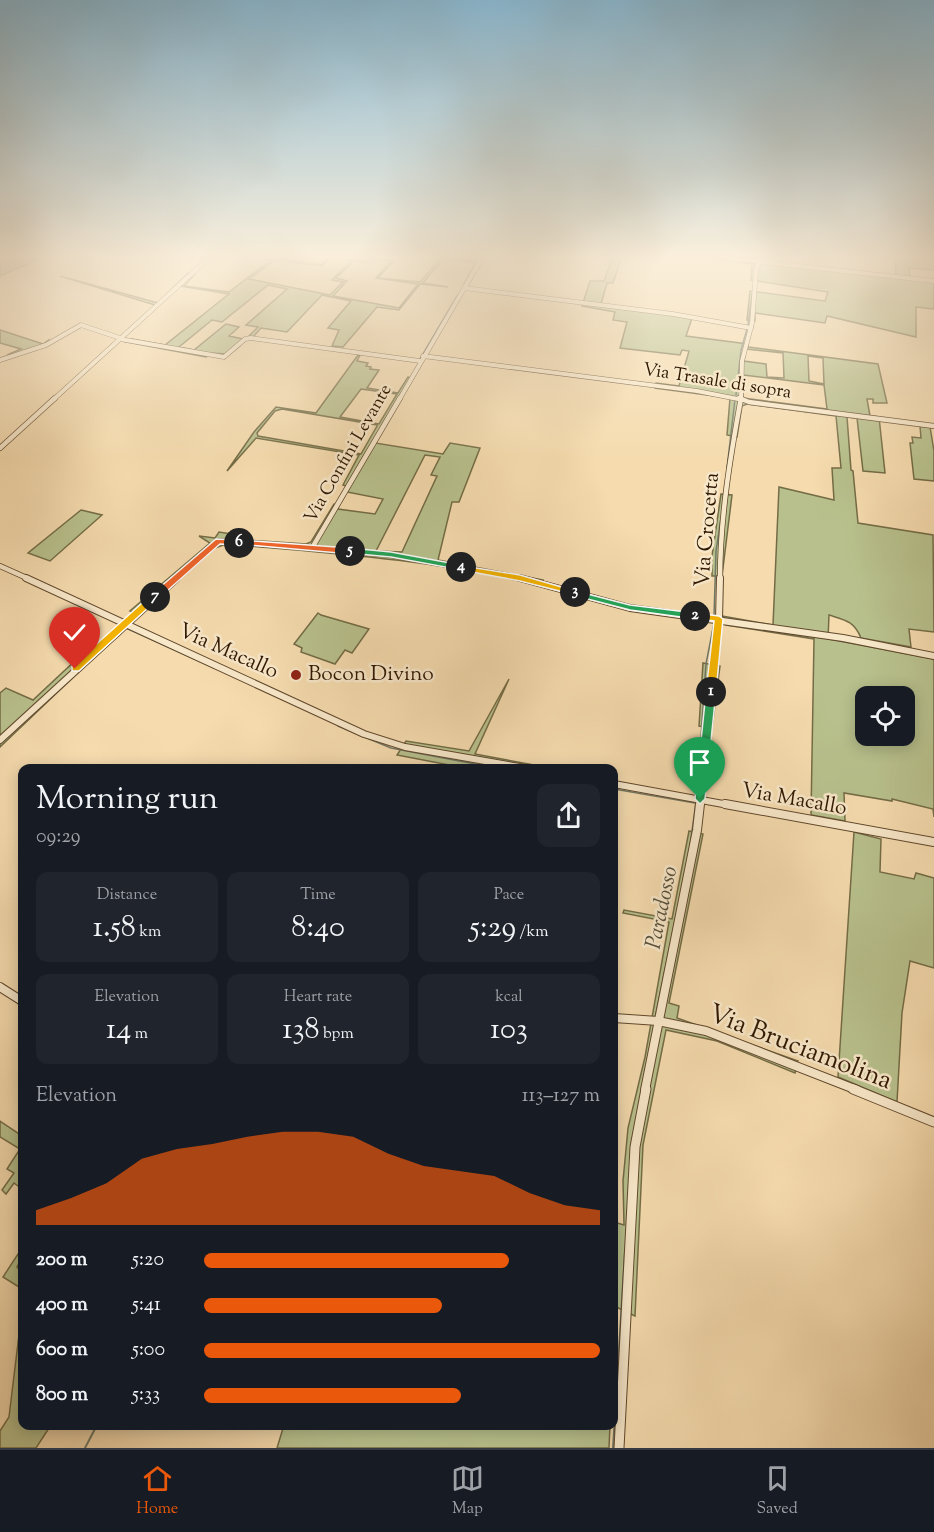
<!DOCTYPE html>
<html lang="en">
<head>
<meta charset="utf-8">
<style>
	:root { --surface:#171b24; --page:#20242c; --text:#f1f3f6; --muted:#9ea1a6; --line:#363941; --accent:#ea580c }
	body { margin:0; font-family:"Sorts Mill Goudy",serif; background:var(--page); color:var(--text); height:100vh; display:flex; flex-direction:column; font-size:22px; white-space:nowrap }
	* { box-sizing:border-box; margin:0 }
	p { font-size:20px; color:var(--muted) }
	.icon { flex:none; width:33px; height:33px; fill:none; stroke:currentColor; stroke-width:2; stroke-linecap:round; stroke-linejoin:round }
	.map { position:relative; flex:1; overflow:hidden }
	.panel { position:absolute; left:18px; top:764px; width:600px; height:666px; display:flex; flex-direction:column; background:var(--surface); border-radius:12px; box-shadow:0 3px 15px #0003 }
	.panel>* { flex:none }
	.controls { position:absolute; left:855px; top:686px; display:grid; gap:12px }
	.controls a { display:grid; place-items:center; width:60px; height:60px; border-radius:12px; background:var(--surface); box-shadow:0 3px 15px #0003; font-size:30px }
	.pin { position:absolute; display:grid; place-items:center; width:51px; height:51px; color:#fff; margin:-62px -26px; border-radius:50% 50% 50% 0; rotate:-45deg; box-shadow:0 0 6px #0007 }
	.pin .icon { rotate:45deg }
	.km { position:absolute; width:30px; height:30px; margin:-15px; border-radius:50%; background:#222; color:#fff; font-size:16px; line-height:30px; text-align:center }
	.round { display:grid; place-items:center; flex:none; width:63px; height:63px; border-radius:12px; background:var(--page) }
	.head { display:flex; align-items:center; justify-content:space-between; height:102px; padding:0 18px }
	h1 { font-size:33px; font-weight:600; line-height:45px }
	.metrics { display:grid; grid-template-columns:repeat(3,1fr); gap:9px; height:102px; padding:6px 18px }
	.metrics div { display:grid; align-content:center; border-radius:12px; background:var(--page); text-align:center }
	.metrics b { font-size:30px; font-weight:600 }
	.metrics small { font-size:16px; font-weight:400 }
	.metrics p { font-size:16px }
	.chart { height:168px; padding:12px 18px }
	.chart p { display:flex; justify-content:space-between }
	.chart svg { width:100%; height:108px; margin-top:6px; fill:var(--accent); opacity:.7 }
	ul { padding:0 18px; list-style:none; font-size:20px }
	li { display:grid; grid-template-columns:96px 72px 1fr; align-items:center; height:45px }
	li i { height:15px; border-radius:8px; background:var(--accent) }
	.tab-bar { display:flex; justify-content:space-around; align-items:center; height:84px; border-top:2px solid var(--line); background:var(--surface); font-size:16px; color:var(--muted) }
	.tab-bar a { display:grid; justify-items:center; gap:3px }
	.tab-bar .active { color:var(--accent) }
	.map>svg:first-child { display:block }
	.green { fill:#b8c18d; stroke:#746c46; stroke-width:1.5; fill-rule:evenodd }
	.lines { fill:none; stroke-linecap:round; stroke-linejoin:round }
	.stream-far1 { stroke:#717967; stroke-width:1.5 }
	.stream { stroke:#717967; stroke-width:2 }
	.river { fill:#9cbbab; fill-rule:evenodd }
	.minor-far4-casing { stroke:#61482c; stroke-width:5 }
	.minor-far3-casing { stroke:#61482c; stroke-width:6 }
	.minor-far2-casing { stroke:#61482c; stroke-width:8 }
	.minor-far1-casing { stroke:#61482c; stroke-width:10 }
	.minor-casing { stroke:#61482c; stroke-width:11 }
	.minor-far4 { stroke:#f8e8ca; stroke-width:4 }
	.minor-far3 { stroke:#f8e8ca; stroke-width:4.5 }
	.minor-far2 { stroke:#f8e8ca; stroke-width:6 }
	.minor-far1 { stroke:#f8e8ca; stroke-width:8 }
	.minor { stroke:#f8e8ca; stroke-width:9 }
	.split-1 { fill:#22a559; stroke:#fff; stroke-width:1.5 }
	.split-2 { fill:#f5b400; stroke:#fff; stroke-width:1.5 }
	.split-3 { fill:#22a559; stroke:#fff; stroke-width:1.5 }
	.split-4 { fill:#f5b400; stroke:#fff; stroke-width:1.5 }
	.split-5 { fill:#22a559; stroke:#fff; stroke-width:1.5 }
	.split-6 { fill:#f0652b; stroke:#fff; stroke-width:1.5 }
	.split-7 { fill:#f0652b; stroke:#fff; stroke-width:1.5 }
	.split-8 { fill:#f5b400; stroke:#fff; stroke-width:1.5 }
	.poi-dot { fill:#8f2418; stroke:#f8e8ca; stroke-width:2 }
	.labels { text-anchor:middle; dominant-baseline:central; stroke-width:5; stroke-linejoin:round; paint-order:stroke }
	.far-street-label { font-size:18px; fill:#301700; stroke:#f8e8ca }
	.street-label { font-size:21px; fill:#301700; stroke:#f8e8ca }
	.poi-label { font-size:21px; fill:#301700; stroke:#f8e8ca; text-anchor:start }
	.water-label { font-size:22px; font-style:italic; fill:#56503c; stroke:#f8e8ca }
	.near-street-label { font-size:26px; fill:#301700; stroke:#f8e8ca }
</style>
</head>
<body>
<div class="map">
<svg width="934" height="1448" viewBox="0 0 934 1448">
	<rect width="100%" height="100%" fill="#f5dbae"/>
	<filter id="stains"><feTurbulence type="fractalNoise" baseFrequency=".00333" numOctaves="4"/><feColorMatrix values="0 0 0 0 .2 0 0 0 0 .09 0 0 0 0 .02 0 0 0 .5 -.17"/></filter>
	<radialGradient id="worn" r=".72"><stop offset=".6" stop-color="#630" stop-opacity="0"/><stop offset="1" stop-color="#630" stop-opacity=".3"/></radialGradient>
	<g class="green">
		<path d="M9 256H46L0 276V260Z"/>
		<path d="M264 256 321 265 331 256 365 261 369 258 394 261 378 278 420 282 443 256 477 261 480 256H486L469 284H464L475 263 444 258 423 283 448 287 420 284 399 310 377 307 343 347 332 346 339 330 328 328 351 301 322 295 287 332 261 328 253 337H248L258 327 246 325 287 289 268 285 222 322 212 320 179 347 194 350 226 324 239 327 229 336 243 339 227 354 211 353 206 357 126 342 132 339 165 345 229 294 180 286 158 306 60 276 158 303 188 273 195 274 184 286 229 292 271 260 262 258ZM331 257 351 261 332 280 343 282 330 295 249 279 275 260 322 266ZM371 258 391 261 376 278 418 284 399 308 333 296 347 281 336 278 354 261 366 263Z"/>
		<path d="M613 256H622L613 283H607L601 304 692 318 686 336 748 344V347L878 364 887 403H873V399H867L870 416 879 417 885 473 863 471 857 418 847 417 851 470 853 471 858 523 933 535 934 632 909 629 911 647 861 638C854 621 845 620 829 615L828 639 934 659V817L933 809 892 799V801L844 793 845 821 811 815 814 639 726 625 722 616 773 625 779 487 834 500 832 468H841L836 416 747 404 742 406 737 437 727 435 730 398 655 388 656 383 679 386 689 351 682 350 680 355 620 348 627 322 613 320 615 312 582 306 590 281H604ZM746 349 783 353 784 378 767 377 766 364 744 361ZM808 356 823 358 824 384 809 381ZM743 375 824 385 827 409 743 398ZM866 696H904V735H866Z"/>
		<path d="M693 256 758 261 757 256H763L764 261 896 275 895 256H934V270L909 268 910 279 934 282V309L916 307V337L827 316 825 323 755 313V321L747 320 750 291 825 301 828 292 751 280 752 264Z"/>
		<path d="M0 330 43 344 49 340 52 342 17 355 9 354 21 349 0 343Z"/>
		<path d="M358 355H360L357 361 368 363 366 366 371 367 370 369 379 370 367 388 398 393 408 377 412 378 375 443 443 454 450 443 480 448 459 502H452L438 560 543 580 540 586C437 560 332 553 226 544L215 548 141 614 130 611 210 543 199 536 215 538 219 532 232 534 231 539 306 544 311 542 334 504 339 505 338 509 375 514 383 499 347 492 350 487 343 485 359 455 256 438 227 471 254 432 276 407 316 413ZM361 389 397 394 379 424 340 417ZM282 409 377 425V426L361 454 258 436 257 433 275 411ZM425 455 440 457 431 475 437 476 402 552 376 551Z"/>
		<path d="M920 426 930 427 934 451V481L914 479 910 443H913L912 437 921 438Z"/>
		<path d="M721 494 732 495 722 576H712V556Z"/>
		<path d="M81 510 102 515 50 561 28 553Z"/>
		<path d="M318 613 321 615 369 629 352 653 345 650 335 664 301 652 302 648 294 644Z"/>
		<path d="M95 642 106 646 0 747V693L6 688 33 700Z"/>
		<path d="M703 663 720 666 712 728 699 726Z"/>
		<path d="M509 679 475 754 550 768H465L397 755 406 741 469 751Z"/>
		<path d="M689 831 703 834 669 1003 679 1006 677 1018 798 1061 795 1073 717 1041 666 1030 643 1145 635 1316 614 1306V1222L624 1225 623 1181 628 1128 645 1057 669 922 623 913 624 910 672 919Z"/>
		<path d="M854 832 881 839 880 872 914 879 916 873 934 878V968L910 961 902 1013 897 1102 838 1077Z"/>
		<path d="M0 1121 22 1136V1189L14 1183 6 1194 2 1190 14 1173 7 1169 20 1149 0 1137Z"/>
		<path d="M22 1248V1258L17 1267 22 1273V1289L3 1277Z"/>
		<path d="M22 1310V1425H51L36 1448H0V1431L9 1417Z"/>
		<path d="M284 1425H610L609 1448H277Z"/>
	</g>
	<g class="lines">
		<g class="stream-far1">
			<path d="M699 256 707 257"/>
			<path d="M733 261 755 263"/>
			<path d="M754 271 755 263H757"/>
			<path d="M748 325 752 294"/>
			<path d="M226 357 240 346"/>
			<path d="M420 359 457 296"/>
			<path d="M736 395 741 350 747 329"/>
			<path d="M727 468 735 399"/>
			<path d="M714 616 716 551 721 518"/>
			<path d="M126 628 214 668"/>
			<path d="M338 726 391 748 496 768"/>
			<path d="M614 789 695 803"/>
			<path d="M697 795 706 664 714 623"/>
			<path d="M690 845 696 802"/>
			<path d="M655 1018 677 911"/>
			<path d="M652 1038 654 1026"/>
		</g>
		<g class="stream">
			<path d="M85 1448 97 1425"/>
			<path d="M613 1448 625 1251"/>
		</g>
		<path class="river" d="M21 256H28L0 268V265Z"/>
		<defs>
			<g id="minor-far4">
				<path d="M708 256 934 281"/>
				<path d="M0 260 11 256"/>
				<path d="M464 288 673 314 751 328"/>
				<path d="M120 339 224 357 245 339 251 338 420 361"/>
				<path d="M423 356 697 391 743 400"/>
				<path d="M0 360 46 345 81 325 120 338"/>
				<path d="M53 400 211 256"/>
				<path d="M399 400 483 256"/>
				<path d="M741 400 742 361 752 323 756 271 760 256"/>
			</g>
			<g id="minor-far3">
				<path d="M739 398 749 402 934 426"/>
				<path d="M0 448 55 398"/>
				<path d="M312 548 391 555 525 579"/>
				<path d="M0 566 29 579"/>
				<path d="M175 579 219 541 312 548 400 398"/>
				<path d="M720 579C720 519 730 458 741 398"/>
			</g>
			<g id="minor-far2">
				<path d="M26 578 364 734 405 747 525 768"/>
				<path d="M520 578 630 608 843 638 934 656"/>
				<path d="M0 740 177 578"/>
				<path d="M614 784 734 806"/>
				<path d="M700 806 719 619 720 578"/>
			</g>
			<g id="minor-far1">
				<path d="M725 804 934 842"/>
				<path d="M0 987 22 1001"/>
				<path d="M614 1018 658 1021 706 1031 857 1090"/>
				<path d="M645 1090 697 830 700 804"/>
			</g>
			<g id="minor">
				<path d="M853 1089 934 1122"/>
				<path d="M619 1448 635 1147 646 1089"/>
			</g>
		</defs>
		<use href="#minor-far4" class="minor-far4-casing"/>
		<use href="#minor-far3" class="minor-far3-casing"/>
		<use href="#minor-far2" class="minor-far2-casing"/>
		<use href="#minor-far1" class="minor-far1-casing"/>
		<use href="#minor" class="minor-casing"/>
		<use href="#minor-far4" class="minor-far4"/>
		<use href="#minor-far3" class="minor-far3"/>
		<use href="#minor-far2" class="minor-far2"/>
		<use href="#minor-far1" class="minor-far1"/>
		<use href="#minor" class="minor"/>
	</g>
	<linearGradient id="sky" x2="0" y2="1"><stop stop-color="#89b7d0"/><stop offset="0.56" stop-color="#faefdb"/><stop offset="1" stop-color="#faefdb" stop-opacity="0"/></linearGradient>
	<rect width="934" height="459" fill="url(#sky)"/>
	<path class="split-1" d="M711 688 716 692 705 799 700 804 695 799 706 692Z"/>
	<path class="split-2" d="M695 613 719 616 723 619 716 692 711 695 706 692 714 621 692 618V614Z"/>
	<path class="split-3" d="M572 590 630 605 695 613 699 616 695 619 630 610 572 595Z"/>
	<path class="split-4" d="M458 565 520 575 579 592 575 595 520 581 461 570 457 567Z"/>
	<path class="split-5" d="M350 548 391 552 461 565 465 567 461 570 391 557 347 553 346 551Z"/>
	<path class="split-6" d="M239 540 350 548 354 551 350 554 236 544 235 543Z"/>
	<path class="split-7" d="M216 539 239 540 243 543 239 545 220 544 158 599H152V594Z"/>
	<path class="split-8" d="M152 594 160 597 79 671H72V666Z"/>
	<circle class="poi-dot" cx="296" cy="675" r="6"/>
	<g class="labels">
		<g class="far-street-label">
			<text transform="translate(717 382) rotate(9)">Via Trasale di sopra</text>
			<text transform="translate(349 454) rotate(-60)">Via Confini Levante</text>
		</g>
		<g class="street-label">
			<text transform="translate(708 530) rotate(-85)">Via Crocetta</text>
			<text transform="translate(228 652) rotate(24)">Via Macallo</text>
			<text transform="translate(794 800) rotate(10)">Via Macallo</text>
		</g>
		<g class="poi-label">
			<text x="308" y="675">Bocon Divino</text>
		</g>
		<g class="water-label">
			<text transform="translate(663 908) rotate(-78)">Paradosso</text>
		</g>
		<g class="near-street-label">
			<text transform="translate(800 1048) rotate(21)">Via Bruciamolina</text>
		</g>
	</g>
	<rect width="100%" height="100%" filter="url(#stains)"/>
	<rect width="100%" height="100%" fill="url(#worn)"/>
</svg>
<div class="controls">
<a><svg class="icon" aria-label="locate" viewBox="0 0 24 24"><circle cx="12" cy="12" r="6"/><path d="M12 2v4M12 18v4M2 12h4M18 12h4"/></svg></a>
</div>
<div class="pin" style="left:700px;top:799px;background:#1e9e55"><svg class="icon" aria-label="arrive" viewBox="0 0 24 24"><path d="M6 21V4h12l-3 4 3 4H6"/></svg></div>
<div class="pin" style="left:75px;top:669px;background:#d93025"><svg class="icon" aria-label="check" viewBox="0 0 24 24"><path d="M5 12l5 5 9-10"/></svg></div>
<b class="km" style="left:711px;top:692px">1</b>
<b class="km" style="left:695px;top:616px">2</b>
<b class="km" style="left:575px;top:592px">3</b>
<b class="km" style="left:461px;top:567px">4</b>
<b class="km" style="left:350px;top:551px">5</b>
<b class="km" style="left:239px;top:543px">6</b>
<b class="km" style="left:155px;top:597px">7</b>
<section class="panel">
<div class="head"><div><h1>Morning run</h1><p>09:29</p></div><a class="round"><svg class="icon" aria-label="share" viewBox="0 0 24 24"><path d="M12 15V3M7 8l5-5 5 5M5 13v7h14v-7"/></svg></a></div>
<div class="metrics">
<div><p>Distance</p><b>1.58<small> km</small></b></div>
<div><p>Time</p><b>8:40</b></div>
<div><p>Pace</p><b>5:29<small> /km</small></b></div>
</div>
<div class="metrics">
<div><p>Elevation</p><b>14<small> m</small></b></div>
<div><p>Heart rate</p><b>138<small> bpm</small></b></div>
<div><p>kcal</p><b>103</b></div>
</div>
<div class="chart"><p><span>Elevation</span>113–127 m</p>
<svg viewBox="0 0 160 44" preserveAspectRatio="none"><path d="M0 44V38L10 33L20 27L30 17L40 13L50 11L60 8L70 6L80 6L90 8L100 15L110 20L120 22L130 24L140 31L150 36L160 38V44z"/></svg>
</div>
<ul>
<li><b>200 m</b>5:20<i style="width:77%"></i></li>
<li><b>400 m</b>5:41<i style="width:60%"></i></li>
<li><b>600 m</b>5:00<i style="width:100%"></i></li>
<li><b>800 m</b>5:33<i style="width:65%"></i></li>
</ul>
</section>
</div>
<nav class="tab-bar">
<a class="active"><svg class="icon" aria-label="home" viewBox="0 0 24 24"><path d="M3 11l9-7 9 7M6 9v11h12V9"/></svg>Home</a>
<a><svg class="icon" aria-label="map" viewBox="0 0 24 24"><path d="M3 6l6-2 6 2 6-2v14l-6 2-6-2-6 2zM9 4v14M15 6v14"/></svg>Map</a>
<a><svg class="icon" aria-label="saved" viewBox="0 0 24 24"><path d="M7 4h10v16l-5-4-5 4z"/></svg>Saved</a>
</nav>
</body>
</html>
